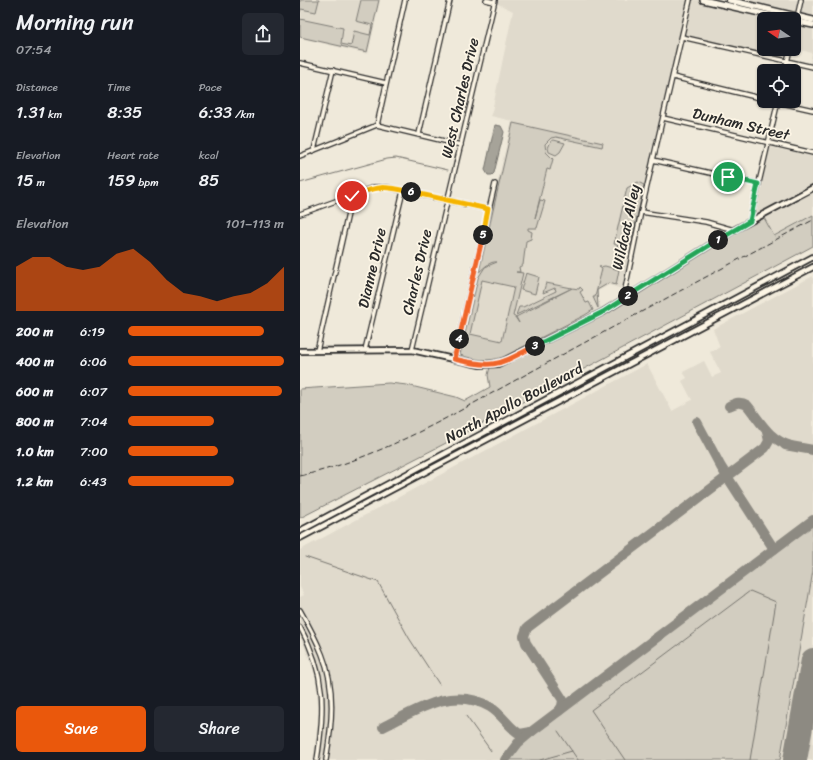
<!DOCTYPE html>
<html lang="en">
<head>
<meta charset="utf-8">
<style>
	:root { --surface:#171b24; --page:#242831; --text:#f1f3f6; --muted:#9ea1a6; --accent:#ea580c }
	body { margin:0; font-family:Sriracha,sans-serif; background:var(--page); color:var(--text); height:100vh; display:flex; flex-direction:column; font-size:15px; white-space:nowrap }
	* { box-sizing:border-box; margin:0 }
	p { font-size:13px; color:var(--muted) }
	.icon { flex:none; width:22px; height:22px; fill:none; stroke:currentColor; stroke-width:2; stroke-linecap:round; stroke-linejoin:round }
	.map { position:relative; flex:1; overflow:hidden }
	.details { display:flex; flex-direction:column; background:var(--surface); width:300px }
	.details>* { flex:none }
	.needle { width:26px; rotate:283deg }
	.controls { position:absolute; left:457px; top:12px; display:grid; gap:8px }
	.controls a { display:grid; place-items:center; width:44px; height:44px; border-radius:6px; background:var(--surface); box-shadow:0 1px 3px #0004; font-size:20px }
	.pin { position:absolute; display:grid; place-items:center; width:34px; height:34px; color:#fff; margin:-17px; border:2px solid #fff; border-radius:50%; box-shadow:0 1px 4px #0007 }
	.km { position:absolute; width:20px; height:20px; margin:-10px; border-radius:50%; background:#222; color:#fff; font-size:11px; line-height:20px; text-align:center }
	.round { display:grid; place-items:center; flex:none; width:42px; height:42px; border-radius:6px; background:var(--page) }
	.head { display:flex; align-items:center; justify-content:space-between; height:68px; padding:0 16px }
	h1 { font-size:22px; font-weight:600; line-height:30px }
	.figures { display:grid; grid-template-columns:repeat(3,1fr); gap:6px; height:68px; padding:4px 16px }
	.figures div { display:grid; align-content:center }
	.figures b { font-size:17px; font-weight:600 }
	.figures small { font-size:11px; font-weight:400 }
	.figures p { font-size:11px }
	.chart { height:112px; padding:8px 16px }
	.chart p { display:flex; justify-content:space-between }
	.chart svg { width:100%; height:72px; margin-top:4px; fill:var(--accent); opacity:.7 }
	.cta { display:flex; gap:8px; margin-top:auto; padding:8px 16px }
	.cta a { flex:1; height:46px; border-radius:6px; background:var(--accent); color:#fff; font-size:16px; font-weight:600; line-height:46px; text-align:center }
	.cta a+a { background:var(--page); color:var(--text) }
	ul { padding:0 16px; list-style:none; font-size:13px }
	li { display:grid; grid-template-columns:64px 48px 1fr; align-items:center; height:30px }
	li i { height:10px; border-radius:5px; background:var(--accent) }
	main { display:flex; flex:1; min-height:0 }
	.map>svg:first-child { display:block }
	.built { fill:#e0dacc }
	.green { fill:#d2cdc0; stroke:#7e7c76; fill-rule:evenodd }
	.water { fill:#a6a399; stroke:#75736d }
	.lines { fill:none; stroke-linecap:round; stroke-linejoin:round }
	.stream { stroke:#75736d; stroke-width:1 }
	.taxiway { stroke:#8d8a82; stroke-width:10 }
	.runway { stroke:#8d8a82; stroke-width:24 }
	.minor-casing { stroke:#2b2b2b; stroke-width:6 }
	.tertiary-casing { stroke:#2b2b2b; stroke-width:8 }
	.secondary-casing { stroke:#2b2b2b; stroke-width:8 }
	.minor { stroke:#fcf5e5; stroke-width:3.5 }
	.tertiary { stroke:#fcf5e5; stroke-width:4.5 }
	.secondary { stroke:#fcf5e5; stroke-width:5 }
	.rail { stroke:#2b2b2b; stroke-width:1; stroke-dasharray:6 3; stroke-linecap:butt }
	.split-1-casing { stroke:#fff; stroke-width:8 }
	.split-2-casing { stroke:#fff; stroke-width:8 }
	.split-3-casing { stroke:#fff; stroke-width:8 }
	.split-4-casing { stroke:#fff; stroke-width:8 }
	.split-5-casing { stroke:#fff; stroke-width:8 }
	.split-6-casing { stroke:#fff; stroke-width:8 }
	.split-7-casing { stroke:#fff; stroke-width:8 }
	.split-1 { stroke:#22a559; stroke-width:5 }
	.split-2 { stroke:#22a559; stroke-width:5 }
	.split-3 { stroke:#22a559; stroke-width:5 }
	.split-4 { stroke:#f0652b; stroke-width:5 }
	.split-5 { stroke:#f0652b; stroke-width:5 }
	.split-6 { stroke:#f5b400; stroke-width:5 }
	.split-7 { stroke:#f5b400; stroke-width:5 }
	.labels { text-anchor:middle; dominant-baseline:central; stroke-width:3.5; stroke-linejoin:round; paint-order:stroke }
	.street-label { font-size:15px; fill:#2b2b2b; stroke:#fcf5e5 }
</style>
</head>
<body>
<main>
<section class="details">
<div class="head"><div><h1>Morning run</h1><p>07:54</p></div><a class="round"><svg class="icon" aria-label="share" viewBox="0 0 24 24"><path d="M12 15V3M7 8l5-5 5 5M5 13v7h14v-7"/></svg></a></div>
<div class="figures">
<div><p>Distance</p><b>1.31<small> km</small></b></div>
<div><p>Time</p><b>8:35</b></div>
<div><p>Pace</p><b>6:33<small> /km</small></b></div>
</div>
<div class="figures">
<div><p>Elevation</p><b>15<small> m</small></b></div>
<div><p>Heart rate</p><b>159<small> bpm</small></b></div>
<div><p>kcal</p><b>85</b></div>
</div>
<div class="chart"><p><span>Elevation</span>101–113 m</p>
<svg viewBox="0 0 160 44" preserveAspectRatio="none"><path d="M0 44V17L10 11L20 11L30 17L40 19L50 17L60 9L70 6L80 14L90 25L100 33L110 35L120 38L130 35L140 33L150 27L160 17V44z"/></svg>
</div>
<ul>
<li><b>200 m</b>6:19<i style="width:87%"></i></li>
<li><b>400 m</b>6:06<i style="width:100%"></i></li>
<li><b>600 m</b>6:07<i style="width:99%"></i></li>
<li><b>800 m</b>7:04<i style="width:55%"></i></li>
<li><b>1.0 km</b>7:00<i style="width:58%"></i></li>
<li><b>1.2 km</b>6:43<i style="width:68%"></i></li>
</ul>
<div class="cta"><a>Save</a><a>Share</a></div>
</section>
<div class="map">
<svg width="513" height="760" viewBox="0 0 513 760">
	<rect width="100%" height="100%" fill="#efe9da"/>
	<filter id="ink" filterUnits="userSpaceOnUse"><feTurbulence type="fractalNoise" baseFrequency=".025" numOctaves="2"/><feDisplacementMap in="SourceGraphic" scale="8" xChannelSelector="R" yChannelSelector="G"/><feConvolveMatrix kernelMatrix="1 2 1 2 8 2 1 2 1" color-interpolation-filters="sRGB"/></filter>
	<g filter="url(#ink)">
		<g class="built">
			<path d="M0 0H80L68 54 0 38Z"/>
			<path d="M195 0H416L443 6 445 0H513V64H510L512 53 494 48V19H464V49H490L487 61 382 37 363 118 350 153 354 154 325 290 309 285 298 291V300L303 312 207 360 188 366 156 360 212 121 191 116 213 11 194 2Z"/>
			<path d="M470 147 513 156V185L454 217Z"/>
			<path d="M513 190V215L474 236 463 216Z"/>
			<path d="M513 276V760H13L19 713 15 673 0 636V597L4 595 0 587V550L347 364 372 411 392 400 382 381 387 378 383 372 404 361 412 377 421 373 410 352 420 347 413 329Z"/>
		</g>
		<g class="green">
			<path d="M0 0H19L16 12 1 9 0 12Z"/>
			<path d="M61 0H79L67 52 0 37V19L43 28 41 44 51 46 54 31 70 35 72 25 56 21Z"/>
			<path d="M213 123 303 143 302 147 256 137 251 138 245 144 246 152 253 159 250 170 247 169 235 218 240 200 245 201 237 228H228V230L232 232 231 239 226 241 223 265 219 267 220 272H216L223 273 213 316 215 317 219 323 216 317 272 288 279 289 280 287 283 290 280 292 286 303 289 302 293 310 285 315 203 357C188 362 176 360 160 355L178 278 185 267 197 262C190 261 185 267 179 272ZM182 280 214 287 202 341 170 334Z"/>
			<path d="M254 140 265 143 260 152 256 155 249 152 248 148 251 141Z"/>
			<path d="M338 182 344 185 331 245 323 248 314 244 327 188Z"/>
			<path d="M513 215V246L146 443 0 518V389L89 383 107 385 156 397 165 401 190 387 188 375 190 367C214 361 236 348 259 336 329 300 394 254 463 216L474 236Z"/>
			<path d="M305 266 319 270 316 285 309 283 297 290 298 308 293 297H295L302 269 299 267Z"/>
			<path d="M226 273 239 277 235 294 221 290Z"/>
			<path d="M246 283 272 288 216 315 219 307H223L256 291 255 288 243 293Z"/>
			<path d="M513 524V571L480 760H209L222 744Z"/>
		</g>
		<path class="water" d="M195 125 201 126 204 132 194 173 192 175H188L185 170Z"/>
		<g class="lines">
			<g class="stream">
				<path d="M0 183 87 159 96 158 148 170"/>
				<path d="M5 557 78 582 109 638 139 684"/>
				<path d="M166 716 191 751"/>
				<path d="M258 731 278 760"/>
				<path d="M240 760 272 751"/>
				<path d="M325 760 291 710 450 591 476 602 450 760"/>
			</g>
			<g class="taxiway">
				<path d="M429 406C436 403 440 401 447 405 461 422 468 439 491 446"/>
				<path d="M397 422 421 467 474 549"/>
				<path d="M485 445 513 450"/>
				<path d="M259 711 262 706 263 700 226 643 224 636 227 628 465 448 469 441 467 432"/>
				<path d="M83 727C117 710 153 685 190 707 202 714 208 727 220 734L231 732"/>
				<path d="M205 760 218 743 231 732 513 520"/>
			</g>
			<path class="runway" d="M495 760 513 660"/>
			<defs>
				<g id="minor">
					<path d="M186 0 194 2"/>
					<path d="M494 31 501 0"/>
					<path d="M382 37 513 67"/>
					<path d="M0 63 86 83"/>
					<path d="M485 71 490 49"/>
					<path d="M373 77 464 99"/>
					<path d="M473 101 513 110"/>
					<path d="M363 118 513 153"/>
					<path d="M77 125 105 0"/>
					<path d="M119 134 150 0"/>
					<path d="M14 150 33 70"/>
					<path d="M0 156 77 125 161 145"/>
					<path d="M353 160 459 184"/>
					<path d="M341 212 406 222 434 230"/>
					<path d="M0 214 74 187H86L188 209"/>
					<path d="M450 221 478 101"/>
					<path d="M323 299 341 212 390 0"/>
					<path d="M65 350 103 191"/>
					<path d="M112 350 195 0"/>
					<path d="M17 351 52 196"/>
					<path d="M154 359 195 184"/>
					<path d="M0 610C8 624 16 639 22 654 36 688 32 725 26 760"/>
					<path d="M0 627C26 674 25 709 17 760"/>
				</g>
				<g id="tertiary">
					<path d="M0 351 112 350 180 365 198 364 303 312 434 230 513 188"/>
					<path d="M0 531 513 257"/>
					<path d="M0 538 513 267"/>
				</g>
				<g id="secondary">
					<path d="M403 0 486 19"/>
					<path d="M429 0 513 20"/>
					<path d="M494 21 513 25"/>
				</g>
			</defs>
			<use href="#minor" class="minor-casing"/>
			<use href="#tertiary" class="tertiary-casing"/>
			<use href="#secondary" class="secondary-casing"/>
			<use href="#minor" class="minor"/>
			<use href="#tertiary" class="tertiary"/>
			<use href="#secondary" class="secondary"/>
			<path class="rail" d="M0 476C85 457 160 410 236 369 328 319 420 269 513 220"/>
		</g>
	</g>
	<g class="lines" filter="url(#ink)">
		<defs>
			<path id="split-1" d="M418 240 450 221 458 184 428 177"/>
			<path id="split-2" d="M328 296 418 240"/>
			<path id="split-3" d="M235 346 303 312 328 296"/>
			<path id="split-4" d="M159 339 154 359C195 369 198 365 235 346"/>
			<path id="split-5" d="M159 339 183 235"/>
			<path id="split-6" d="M111 192 188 209 183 235"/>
			<path id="split-7" d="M52 196C79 185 83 186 111 192"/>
		</defs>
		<use href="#split-1" class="split-1-casing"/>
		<use href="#split-2" class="split-2-casing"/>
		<use href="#split-3" class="split-3-casing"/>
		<use href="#split-4" class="split-4-casing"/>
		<use href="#split-5" class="split-5-casing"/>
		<use href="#split-6" class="split-6-casing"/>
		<use href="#split-7" class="split-7-casing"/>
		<use href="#split-1" class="split-1"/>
		<use href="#split-2" class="split-2"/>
		<use href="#split-3" class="split-3"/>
		<use href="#split-4" class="split-4"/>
		<use href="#split-5" class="split-5"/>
		<use href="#split-6" class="split-6"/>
		<use href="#split-7" class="split-7"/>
	</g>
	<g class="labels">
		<g class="street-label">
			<text transform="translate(160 98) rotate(-77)">West Charles Drive</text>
			<text transform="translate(441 124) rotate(13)">Dunham Street</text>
			<text transform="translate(326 227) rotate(-78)">Wildcat Alley</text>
			<text transform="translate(72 268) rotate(-77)">Dianne Drive</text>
			<text transform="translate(117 272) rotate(-77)">Charles Drive</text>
			<text transform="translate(214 403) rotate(-28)">North Apollo Boulevard</text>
		</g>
	</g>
</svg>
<div class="controls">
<a><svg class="needle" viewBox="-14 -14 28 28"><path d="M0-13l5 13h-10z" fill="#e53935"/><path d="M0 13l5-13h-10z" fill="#9ea1a6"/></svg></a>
<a><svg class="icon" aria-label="locate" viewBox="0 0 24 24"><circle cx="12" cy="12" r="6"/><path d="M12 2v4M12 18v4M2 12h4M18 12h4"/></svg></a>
</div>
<div class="pin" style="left:428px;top:177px;background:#1e9e55"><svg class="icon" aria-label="arrive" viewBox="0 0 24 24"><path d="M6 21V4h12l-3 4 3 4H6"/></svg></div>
<div class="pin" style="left:52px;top:196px;background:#d93025"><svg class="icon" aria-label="check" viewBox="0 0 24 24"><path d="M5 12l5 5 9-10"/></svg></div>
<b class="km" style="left:418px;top:240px">1</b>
<b class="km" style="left:328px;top:296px">2</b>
<b class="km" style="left:235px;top:346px">3</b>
<b class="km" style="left:159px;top:339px">4</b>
<b class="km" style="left:183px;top:235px">5</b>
<b class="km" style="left:111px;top:192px">6</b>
</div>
</main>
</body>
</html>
